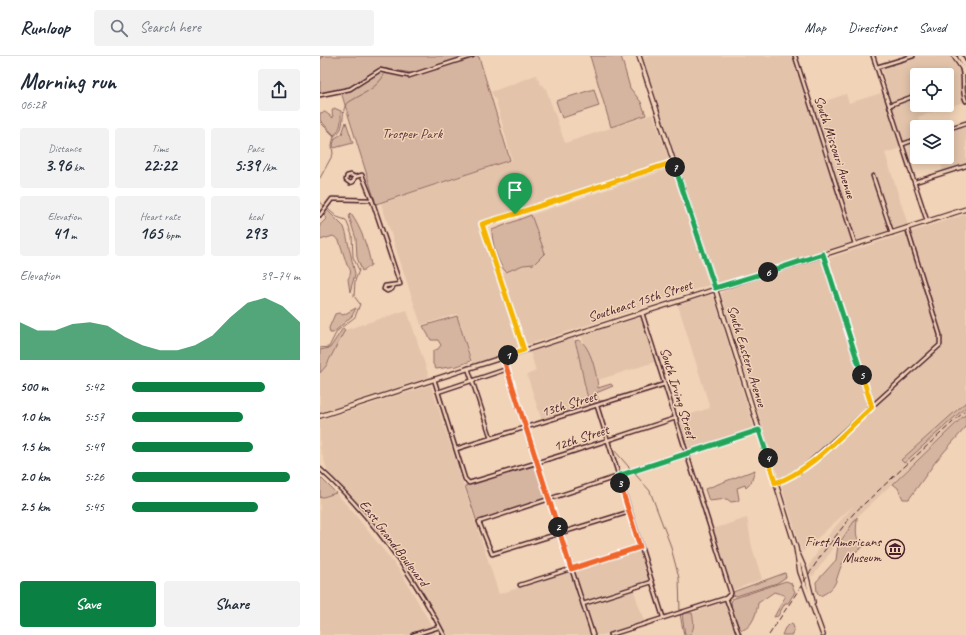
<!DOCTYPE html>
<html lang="en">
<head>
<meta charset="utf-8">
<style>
	:root { --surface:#fff; --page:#f2f2f3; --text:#1f2937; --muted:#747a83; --line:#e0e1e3; --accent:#0b8043 }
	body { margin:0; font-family:Caveat,sans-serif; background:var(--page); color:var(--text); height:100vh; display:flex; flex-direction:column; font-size:15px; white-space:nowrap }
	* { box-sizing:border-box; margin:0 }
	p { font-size:13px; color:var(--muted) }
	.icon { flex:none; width:22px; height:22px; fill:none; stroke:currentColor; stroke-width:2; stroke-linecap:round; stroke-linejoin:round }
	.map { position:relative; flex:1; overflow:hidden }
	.drawer { display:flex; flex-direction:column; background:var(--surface); width:320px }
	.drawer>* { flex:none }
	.tools { position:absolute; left:590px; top:12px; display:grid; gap:8px }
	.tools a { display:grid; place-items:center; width:44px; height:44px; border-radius:4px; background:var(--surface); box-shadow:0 2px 10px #0003; font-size:20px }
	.pin { position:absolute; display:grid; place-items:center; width:34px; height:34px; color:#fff; margin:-41px -17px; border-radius:50% 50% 50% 0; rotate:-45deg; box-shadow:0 0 4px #0007 }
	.pin .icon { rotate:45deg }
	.km { position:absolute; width:20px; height:20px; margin:-10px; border-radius:50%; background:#222; color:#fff; font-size:11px; line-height:20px; text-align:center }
	.round { display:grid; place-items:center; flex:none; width:42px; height:42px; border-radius:4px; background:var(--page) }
	.overview { display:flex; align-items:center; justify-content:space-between; height:68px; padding:0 20px }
	h1 { font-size:22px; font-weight:700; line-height:30px }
	.stats { display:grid; grid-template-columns:repeat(3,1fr); gap:6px; height:68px; padding:4px 20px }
	.stats div { display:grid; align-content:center; border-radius:4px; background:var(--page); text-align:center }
	.stats b { font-size:17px; font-weight:700 }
	.stats small { font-size:11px; font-weight:400 }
	.stats p { font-size:11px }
	.chart { height:112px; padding:8px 20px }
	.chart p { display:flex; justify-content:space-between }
	.chart svg { width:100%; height:72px; margin-top:4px; fill:var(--accent); opacity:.7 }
	.primary-button { display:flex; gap:8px; margin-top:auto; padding:8px 20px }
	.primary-button a { flex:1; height:46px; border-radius:4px; background:var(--accent); color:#fff; font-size:16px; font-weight:700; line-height:46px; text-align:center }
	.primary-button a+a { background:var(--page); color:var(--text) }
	ul { padding:0 20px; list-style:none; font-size:13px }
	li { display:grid; grid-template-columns:64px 48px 1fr; align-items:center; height:30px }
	li i { height:10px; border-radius:5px; background:var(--accent) }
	header { display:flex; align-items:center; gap:24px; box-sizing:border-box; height:56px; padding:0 20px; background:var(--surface); border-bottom:1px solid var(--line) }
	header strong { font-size:19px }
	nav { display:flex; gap:22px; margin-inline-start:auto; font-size:14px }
	.search { width:280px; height:36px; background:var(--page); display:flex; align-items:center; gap:10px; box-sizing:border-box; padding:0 14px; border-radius:4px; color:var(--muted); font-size:15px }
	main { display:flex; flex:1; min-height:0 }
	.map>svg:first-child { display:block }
	.built { fill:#e3c4ab; fill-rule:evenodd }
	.green { fill:#d6b5a0; stroke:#906a66 }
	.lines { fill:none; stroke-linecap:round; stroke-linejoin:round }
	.stream { stroke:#88625f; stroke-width:1 }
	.minor-casing { stroke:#4a1f2b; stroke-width:5.5 }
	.major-casing { stroke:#4a1f2b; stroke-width:6 }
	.highway-casing { stroke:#4a1f2b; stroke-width:7 }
	.minor { stroke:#f1d3b7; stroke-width:2.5 }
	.major { stroke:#f1d3b7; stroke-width:3.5 }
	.highway { stroke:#f1d3b7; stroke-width:4 }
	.rail { stroke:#4a1f2b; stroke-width:1; stroke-dasharray:6 3; stroke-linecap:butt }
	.split-1-casing { stroke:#fff; stroke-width:8 }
	.split-2-casing { stroke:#fff; stroke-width:8 }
	.split-3-casing { stroke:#fff; stroke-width:8 }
	.split-4-casing { stroke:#fff; stroke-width:8 }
	.split-5-casing { stroke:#fff; stroke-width:8 }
	.split-6-casing { stroke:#fff; stroke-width:8 }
	.split-7-casing { stroke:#fff; stroke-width:8 }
	.split-8-casing { stroke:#fff; stroke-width:8 }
	.split-1 { stroke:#f5b400; stroke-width:5 }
	.split-2 { stroke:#f0652b; stroke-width:5 }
	.split-3 { stroke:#f0652b; stroke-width:5 }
	.split-4 { stroke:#22a559; stroke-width:5 }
	.split-5 { stroke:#f5b400; stroke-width:5 }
	.split-6 { stroke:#22a559; stroke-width:5 }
	.split-7 { stroke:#22a559; stroke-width:5 }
	.split-8 { stroke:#f5b400; stroke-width:5 }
	.labels { text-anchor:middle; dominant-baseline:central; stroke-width:3; stroke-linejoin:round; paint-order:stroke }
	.park-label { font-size:14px; fill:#5f363d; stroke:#f1d3b7 }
	.street-label { font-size:14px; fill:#4a1f2b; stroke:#f1d3b7 }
	.poi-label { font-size:14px; fill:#4a1f2b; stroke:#f1d3b7; text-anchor:end }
</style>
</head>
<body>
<header>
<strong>Runloop</strong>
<div class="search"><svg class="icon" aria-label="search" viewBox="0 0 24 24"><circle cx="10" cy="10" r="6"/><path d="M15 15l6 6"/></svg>Search here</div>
<nav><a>Map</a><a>Directions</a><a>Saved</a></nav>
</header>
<main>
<section class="drawer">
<div class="overview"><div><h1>Morning run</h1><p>06:28</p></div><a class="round"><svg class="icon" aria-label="share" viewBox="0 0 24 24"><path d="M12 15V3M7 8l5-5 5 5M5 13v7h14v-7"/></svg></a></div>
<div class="stats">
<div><p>Distance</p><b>3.96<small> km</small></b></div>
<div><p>Time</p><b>22:22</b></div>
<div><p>Pace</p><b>5:39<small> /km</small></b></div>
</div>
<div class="stats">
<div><p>Elevation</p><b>41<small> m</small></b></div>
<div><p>Heart rate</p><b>165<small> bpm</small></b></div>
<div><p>kcal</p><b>293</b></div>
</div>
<div class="chart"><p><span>Elevation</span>39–74 m</p>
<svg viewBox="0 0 160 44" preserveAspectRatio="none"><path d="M0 44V21L10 26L20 26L30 22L40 21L50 23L60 30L70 35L80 38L90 38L100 35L110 29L120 18L130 9L140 6L150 11L160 21V44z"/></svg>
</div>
<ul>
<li><b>500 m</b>5:42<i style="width:79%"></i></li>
<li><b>1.0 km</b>5:57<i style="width:66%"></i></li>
<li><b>1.5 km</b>5:49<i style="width:72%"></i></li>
<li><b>2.0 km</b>5:26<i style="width:94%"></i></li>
<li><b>2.5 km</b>5:45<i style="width:75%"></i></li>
</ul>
<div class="primary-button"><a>Save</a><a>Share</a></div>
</section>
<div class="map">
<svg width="646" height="579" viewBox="0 0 646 579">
	<rect width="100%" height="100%" fill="#f1d3b7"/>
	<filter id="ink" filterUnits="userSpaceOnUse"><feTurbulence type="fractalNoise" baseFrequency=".025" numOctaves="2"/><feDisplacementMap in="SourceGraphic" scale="8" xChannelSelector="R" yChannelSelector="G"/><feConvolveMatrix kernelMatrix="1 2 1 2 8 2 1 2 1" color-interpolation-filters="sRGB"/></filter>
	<g filter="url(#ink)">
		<g class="built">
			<path d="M322 0H473L490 50 526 38 529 47 568 35 561 12 598 0H632L643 21 644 46 598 61 601 71H597V87L565 97 588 169 398 227ZM597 19H627V49H597Z"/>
			<path d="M216 19 220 27 226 33 245 87 333 58 349 103 345 107 168 165 160 166 159 170 163 176 199 293 153 308 137 258 101 269 61 147 192 104 176 45 171 36Z"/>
			<path d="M646 69V108L623 115 619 101H627V75Z"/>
			<path d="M352 112 389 229 210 288 206 287 181 218 203 209 214 208 225 197 211 159Z"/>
			<path d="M646 158V358L537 461 492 521 489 509 510 477 534 449 482 496 401 238 403 235 501 202 530 291 536 290 509 202Z"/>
			<path d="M388 239 393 240 395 244 434 372 431 376 370 396 359 362 390 352 358 249Z"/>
			<path d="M87 254 109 321 0 357V317L6 310 25 274Z"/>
			<path d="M321 261 335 306 278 324 261 279Z"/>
			<path d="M254 282 264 319V331L271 351 222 365 207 319 216 315 210 296Z"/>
			<path d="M111 329 179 538 320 494 330 526 313 532 324 565 283 579H126L88 515 28 439 9 419 0 392V364Z"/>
			<path d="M16 437 33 456 81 516 117 579H0V443Z"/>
			<path d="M427 462 432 491 442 523 413 534 393 473Z"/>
			<path d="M404 546 416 579H370L373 575 374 565 372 557Z"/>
		</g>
		<g class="green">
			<path d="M0 0H145L92 17 60 12 28 32 0 37Z"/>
			<path d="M157 0 159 1 190 104 56 148 21 36 35 32 61 15 90 21Z"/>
			<path d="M270 0H301L310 32 321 46 326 59 291 71Z"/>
			<path d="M274 33 279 50 242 62 236 45Z"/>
			<path d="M14 52 21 55C21 64 22 73 14 79L0 64V57L5 56 13 62 12 55Z"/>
			<path d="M26 66 33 87 14 92 13 89 15 82 22 78Z"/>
			<path d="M8 155 24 171 26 177 35 218 30 236 28 223C31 218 32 214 27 209L19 184 13 180 0 184V169L6 163 4 158Z"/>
			<path d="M31 158C41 172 48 192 51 209L42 215 37 201 36 183 29 160Z"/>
			<path d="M211 159 225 197 214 208 203 209 186 216C177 207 172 187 172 174Z"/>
			<path d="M36 252 32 260 13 277H10L9 272 15 258 19 257 23 259Z"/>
			<path d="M137 260 151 305 137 310 116 313 113 308V295L118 293 121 289 118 284H111L103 270Z"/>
			<path d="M23 272 25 274 6 310 0 317V294L10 292Z"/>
			<path d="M259 284C271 290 277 320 278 332L291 328 293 330 276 337 279 345 292 344 271 351C263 330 262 308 255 285Z"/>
			<path d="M646 346V351L584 407 581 404Z"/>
			<path d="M646 358V371L616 405 589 443H583L578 432 573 428Z"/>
			<path d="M214 409 217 411 227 443 224 445 157 466 145 430Z"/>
			<path d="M435 414 431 427 426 432 425 429 417 432 419 443 418 445 411 446 407 443 389 445 385 433Z"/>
			<path d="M0 421 16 437 0 442Z"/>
			<path d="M537 461C537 472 533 483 544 490 538 495 525 501 522 508 515 524 518 532 500 540L497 536 496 526 516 504 518 489Z"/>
			<path d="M465 517 466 521 457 527 416 540 413 539V536Z"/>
			<path d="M466 525 471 527 475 536 468 547H465L458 560 454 561 465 541 464 539 454 536 438 547C437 556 432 572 422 574 415 567 409 553 412 543Z"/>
			<path d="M366 557H372C374 565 375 572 370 579H365L362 558Z"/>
			<path d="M472 567 474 572 472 579H462L465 572Z"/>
		</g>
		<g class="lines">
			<g class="stream">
				<path d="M0 4 3 0"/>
				<path d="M0 66 14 80 12 89 13 98 0 122"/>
				<path d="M14 80C27 73 20 60 26 48 39 39 58 33 65 17"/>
				<path d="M0 146 17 161 26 164 32 179 33 201 39 214 35 225 34 240 40 248 35 261 17 275 9 291 0 292"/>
				<path d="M294 394 330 435 350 488 359 522 360 555"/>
				<path d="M360 558 364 579"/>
			</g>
			<defs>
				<g id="minor">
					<path d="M475 0 535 188"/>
					<path d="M553 0 607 165"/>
					<path d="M557 11 593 0"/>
					<path d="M642 14C645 24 641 36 646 45"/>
					<path d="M0 39 30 33 60 14 89 20 152 0"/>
					<path d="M570 49 597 39"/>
					<path d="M627 73 646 67"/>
					<path d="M583 88 597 83"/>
					<path d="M553 120 572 177"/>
					<path d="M35 121 33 126 30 127 26 124 27 120 31 119 35 121 42 119 52 144 80 228 65 230 64 233 67 235 72 233 73 230"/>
					<path d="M595 126 646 110"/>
					<path d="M0 159 12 143 52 144"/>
					<path d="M503 199 552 351"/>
					<path d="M204 294 162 168 354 107"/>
					<path d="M183 301 273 579"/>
					<path d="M148 312 171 382"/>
					<path d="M114 323 145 423 149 427 242 399 356 362"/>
					<path d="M118 336 187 313"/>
					<path d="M277 350 343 561"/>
					<path d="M136 393 345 328"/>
					<path d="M0 413C51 459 93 519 124 579"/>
					<path d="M455 427 480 415 620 289V279L587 172"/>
					<path d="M309 456 172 498 159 466 439 374"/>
					<path d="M200 529 320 491"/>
					<path d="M406 542 419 579"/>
					<path d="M263 548 332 526"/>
					<path d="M93 579 119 571"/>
					<path d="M290 579 406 542 411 537 322 257"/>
				</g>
				<g id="major">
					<path d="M319 0 395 232 476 492 480 516 503 579"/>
					<path d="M634 0 646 18"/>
					<path d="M0 360 646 153"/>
					<path d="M478 498 485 514 493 546"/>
				</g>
				<path id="highway" d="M640 0 646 12"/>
			</defs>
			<use href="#minor" class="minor-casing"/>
			<use href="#major" class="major-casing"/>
			<use href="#highway" class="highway-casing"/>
			<use href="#minor" class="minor"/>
			<use href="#major" class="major"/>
			<use href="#highway" class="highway"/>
			<path class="rail" d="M449 579 504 495 533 458 646 354"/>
		</g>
	</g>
	<g class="lines" filter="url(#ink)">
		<defs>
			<path id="split-1" d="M188 299 204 294 162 168 195 158"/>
			<path id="split-2" d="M188 299 183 301 238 471"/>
			<path id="split-3" d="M238 471 251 513 320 491 300 427"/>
			<path id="split-4" d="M300 427 298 420 439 374 448 402"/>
			<path id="split-5" d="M448 402 455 427C490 416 524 376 552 351L542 319"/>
			<path id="split-6" d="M448 216 503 198 542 319"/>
			<path id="split-7" d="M355 111 395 232 448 216"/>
			<path id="split-8" d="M195 158 354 106 355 111"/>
		</defs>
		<use href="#split-1" class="split-1-casing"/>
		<use href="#split-2" class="split-2-casing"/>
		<use href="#split-3" class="split-3-casing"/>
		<use href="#split-4" class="split-4-casing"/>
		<use href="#split-5" class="split-5-casing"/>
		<use href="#split-6" class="split-6-casing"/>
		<use href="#split-7" class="split-7-casing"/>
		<use href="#split-8" class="split-8-casing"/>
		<use href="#split-1" class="split-1"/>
		<use href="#split-2" class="split-2"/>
		<use href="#split-3" class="split-3"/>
		<use href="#split-4" class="split-4"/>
		<use href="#split-5" class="split-5"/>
		<use href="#split-6" class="split-6"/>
		<use href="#split-7" class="split-7"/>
		<use href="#split-8" class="split-8"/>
	</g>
	<defs>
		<symbol id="museum-ring" viewBox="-11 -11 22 22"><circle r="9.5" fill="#f1d3b7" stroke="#4a1f2b" stroke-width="1.5"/><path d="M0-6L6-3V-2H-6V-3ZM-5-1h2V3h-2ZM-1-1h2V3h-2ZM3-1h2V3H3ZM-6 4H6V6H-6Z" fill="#4a1f2b"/></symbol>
	</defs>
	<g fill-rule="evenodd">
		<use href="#museum-ring" x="564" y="482" width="22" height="22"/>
	</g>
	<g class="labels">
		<g class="park-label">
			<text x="92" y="77">Trosper Park</text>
		</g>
		<g class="street-label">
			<text transform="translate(515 91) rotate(72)">South Missouri Avenue</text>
			<text transform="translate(320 245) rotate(-18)">Southeast 15th Street</text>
			<text transform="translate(427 300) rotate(73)">South Eastern Avenue</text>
			<text transform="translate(358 337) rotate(73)">South Irving Street</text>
			<text transform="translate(249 348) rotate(-17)">13th Street</text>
			<text transform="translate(261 382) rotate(-18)">12th Street</text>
			<text transform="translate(74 487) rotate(53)">East Grand Boulevard</text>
		</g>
		<g class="poi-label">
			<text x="561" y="485">First Americans<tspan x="561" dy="16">Museum</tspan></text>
		</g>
	</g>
</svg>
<div class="tools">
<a><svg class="icon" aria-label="locate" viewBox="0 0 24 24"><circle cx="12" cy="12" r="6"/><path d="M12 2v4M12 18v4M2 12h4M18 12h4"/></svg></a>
<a><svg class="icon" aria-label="layers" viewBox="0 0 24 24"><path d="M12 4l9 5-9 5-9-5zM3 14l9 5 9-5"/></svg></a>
</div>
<div class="pin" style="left:195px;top:158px;background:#1e9e55"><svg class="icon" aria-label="arrive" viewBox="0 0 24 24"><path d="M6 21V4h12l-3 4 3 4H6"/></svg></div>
<b class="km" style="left:188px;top:299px">1</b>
<b class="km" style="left:238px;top:471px">2</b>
<b class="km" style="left:300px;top:427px">3</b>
<b class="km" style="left:448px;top:402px">4</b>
<b class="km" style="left:542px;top:319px">5</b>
<b class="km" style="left:448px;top:216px">6</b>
<b class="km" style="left:355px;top:111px">7</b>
</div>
</main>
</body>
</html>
